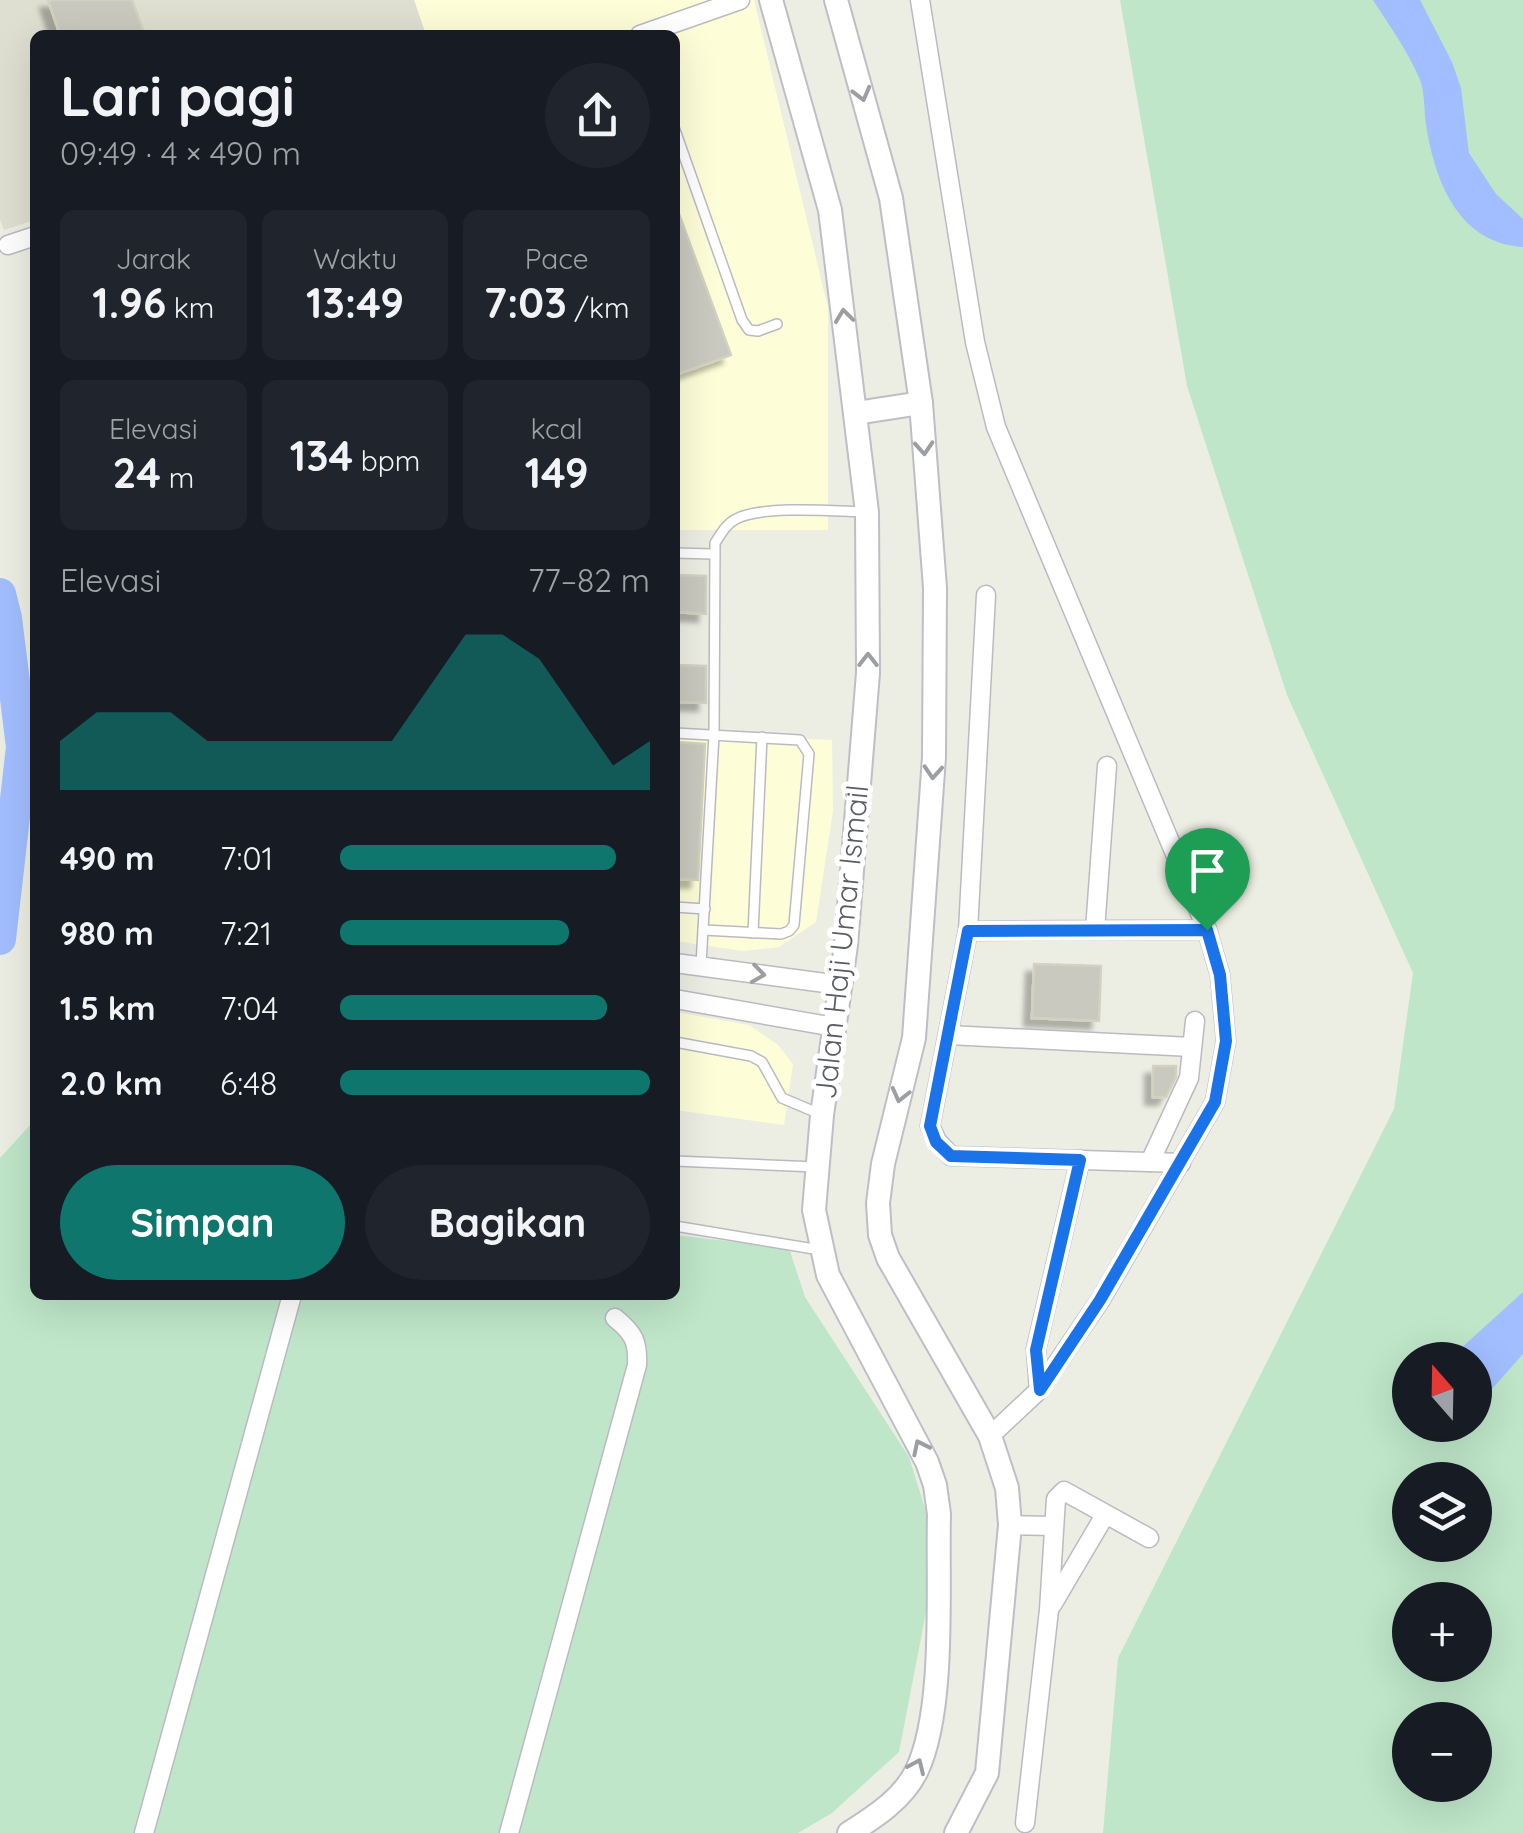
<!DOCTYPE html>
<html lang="id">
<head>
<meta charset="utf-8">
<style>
	:root { --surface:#171b24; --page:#20242c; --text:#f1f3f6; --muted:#9ea1a6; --accent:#0f766e }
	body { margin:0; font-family:Quicksand,sans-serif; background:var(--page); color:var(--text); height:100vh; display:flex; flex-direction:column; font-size:38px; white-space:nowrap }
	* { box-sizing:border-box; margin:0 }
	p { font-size:32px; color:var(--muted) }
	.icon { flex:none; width:55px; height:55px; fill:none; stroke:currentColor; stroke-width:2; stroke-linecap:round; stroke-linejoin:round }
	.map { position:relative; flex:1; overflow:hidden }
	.sheet { position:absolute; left:30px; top:30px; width:650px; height:1270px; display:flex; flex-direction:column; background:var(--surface); border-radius:15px; box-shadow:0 10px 40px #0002 }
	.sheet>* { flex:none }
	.needle { width:65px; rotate:340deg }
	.controls { position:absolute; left:1392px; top:1342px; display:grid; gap:20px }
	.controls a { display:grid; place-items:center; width:100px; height:100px; border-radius:50%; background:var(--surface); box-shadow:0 10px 40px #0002; font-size:50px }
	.pin { position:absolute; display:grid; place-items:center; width:85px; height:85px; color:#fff; margin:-102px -42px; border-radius:50% 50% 50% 0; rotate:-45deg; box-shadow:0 0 10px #0007 }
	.pin .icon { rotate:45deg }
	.round { display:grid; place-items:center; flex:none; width:105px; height:105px; border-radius:52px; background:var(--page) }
	.head { display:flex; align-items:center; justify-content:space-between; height:170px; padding:0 30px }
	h1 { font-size:55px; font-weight:700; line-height:75px }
	.stats { display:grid; grid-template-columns:repeat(3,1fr); gap:15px; height:170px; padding:10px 30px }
	.stats div { display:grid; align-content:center; border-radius:15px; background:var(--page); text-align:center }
	.stats b { font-size:42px; font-weight:700 }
	.stats small { font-size:28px; font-weight:400 }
	.stats p { font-size:28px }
	.chart { height:280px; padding:20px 30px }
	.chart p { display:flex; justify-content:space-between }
	.chart svg { width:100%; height:180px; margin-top:10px; fill:var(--accent); opacity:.7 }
	.action { display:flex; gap:20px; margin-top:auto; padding:20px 30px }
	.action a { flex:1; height:115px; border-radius:60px; background:var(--accent); color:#fff; font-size:40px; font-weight:700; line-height:115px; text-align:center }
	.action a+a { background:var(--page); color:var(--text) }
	ul { padding:0 30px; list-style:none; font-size:32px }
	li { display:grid; grid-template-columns:160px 120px 1fr; align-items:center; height:75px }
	li i { height:25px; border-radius:12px; background:var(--accent) }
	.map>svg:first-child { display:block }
	.commercial { fill:#fdfed8 }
	.education { fill:#deded1 }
	.green { fill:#bfe6c9; fill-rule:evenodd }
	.water { fill:#a2beff }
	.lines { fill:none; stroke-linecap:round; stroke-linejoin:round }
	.river { stroke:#a2beff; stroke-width:32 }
	.building { fill:#c9c9bf; stroke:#d3d2c1; stroke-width:2.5; filter:url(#shadow) }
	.lane-casing { stroke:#babbc2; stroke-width:12 }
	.street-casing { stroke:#babbc2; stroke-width:21 }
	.secondary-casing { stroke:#bdbec6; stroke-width:26 }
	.lane { stroke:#fff; stroke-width:9 }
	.street { stroke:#fff; stroke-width:18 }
	.secondary { stroke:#fff; stroke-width:22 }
	.oneway { stroke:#9d9ea2 }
	.route-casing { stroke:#fff; stroke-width:20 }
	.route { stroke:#1a73e8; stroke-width:12 }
	.labels { text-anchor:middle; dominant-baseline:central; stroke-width:10; stroke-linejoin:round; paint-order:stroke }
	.street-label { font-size:30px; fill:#5b5d64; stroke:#fff }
</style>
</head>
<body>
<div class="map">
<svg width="1523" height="1833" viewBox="0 0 1523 1833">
	<defs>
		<filter id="shadow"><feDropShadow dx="-8" dy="8" stdDeviation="2.5" flood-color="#0004"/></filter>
	</defs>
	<rect width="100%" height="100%" fill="#edeee3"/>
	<g class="commercial">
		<path d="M414 0H754L828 308V530H675V35H426Z"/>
		<path d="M675 733 832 740 833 811 816 922 779 947 743 951 675 941Z"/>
		<path d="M675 1012 749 1025 778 1045 793 1064 784 1125 675 1110Z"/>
	</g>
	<path class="education" d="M0 0H414L426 35H35V220L4 230 0 219Z"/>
	<g class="green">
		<path d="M1120 0H1523V1833H1103L1118 1658 1394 1109 1413 973 1287 695 1187 386ZM1410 1360H1475V1425H1410ZM1410 1480H1475V1545H1410ZM1410 1600H1475V1665H1410ZM1410 1720H1475V1785H1410Z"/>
		<path d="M35 1085V1295H675V1235L789 1248 805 1297 909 1457 938 1550 899 1752 832 1813 798 1833H0V1158L31 1124Z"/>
	</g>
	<g class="water">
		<path d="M1373 0H1420L1452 62 1461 88 1469 153 1496 194 1523 219V247C1458 243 1435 181 1426 125 1424 111 1425 93 1420 80 1408 51 1389 25 1373 0Z"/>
		<path d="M1523 1292V1354L1475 1408V1360H1448Z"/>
	</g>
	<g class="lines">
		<path class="river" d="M0 594 6 618 22 747 0 939"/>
	</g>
	<g class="building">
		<path d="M48 0H132L145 35H60Z"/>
		<path d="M675 203 731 355 675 375Z"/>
		<path d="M675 575 706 576V614L675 612Z"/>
		<path d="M675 665 706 666V703L675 702Z"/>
		<path d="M675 742 705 744 698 880 675 879Z"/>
		<path d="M1034 964 1101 966 1099 1021 1032 1018Z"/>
		<path d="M1153 1066H1176V1077L1166 1097H1153Z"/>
	</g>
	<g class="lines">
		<defs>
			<g id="lane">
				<path d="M675 130 742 320 749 330 758 331 777 324"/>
				<path d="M675 553 713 554"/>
				<path d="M675 733 800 740 809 754 794 925 789 931 781 934 703 930"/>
				<path d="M675 907 705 909"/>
				<path d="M753 933 762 737"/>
				<path d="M701 965 714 735 715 543C721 534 726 524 736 519 763 505 833 511 864 512"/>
				<path d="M675 1042 751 1056 762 1062 782 1098 820 1114"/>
				<path d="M675 1161 816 1167"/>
				<path d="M675 1226 820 1250"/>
			</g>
			<g id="street">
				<path d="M920 0 975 342 996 427 1207 930 1220 975 1226 1041 1215 1102 1101 1299 1039 1390 990 1436"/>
				<path d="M640 35 740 0"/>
				<path d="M8 245 35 236"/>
				<path d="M986 595 968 931 930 1126 937 1141 951 1156 1181 1163"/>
				<path d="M1095 930H1207"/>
				<path d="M968 931 1095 930 1107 766"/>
				<path d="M675 963 840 985"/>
				<path d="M675 999 834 1027"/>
				<path d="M948 1035 1192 1047"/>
				<path d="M1150 1162 1189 1078 1195 1021"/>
				<path d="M1039 1390 1036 1349 1080 1160"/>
				<path d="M1010 1525 1052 1526"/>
				<path d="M1052 1605 1105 1515"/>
				<path d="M1025 1823 1049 1610 1056 1499 1064 1491 1149 1538"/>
				<path d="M144 1833 292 1295"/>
				<path d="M509 1833 637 1365C638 1342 634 1333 615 1318"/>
			</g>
			<g id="secondary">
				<path d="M771 0 830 210 867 512 868 673 846 945 822 1115 814 1210 828 1275 927 1462 935 1485 939 1514C937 1584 946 1708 917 1770 904 1798 875 1817 849 1833"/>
				<path d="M836 0 891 198 921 403 935 588 934 757 914 1038 883 1164 878 1203 880 1235 888 1258 990 1436 1007 1488 1010 1525 987 1773 956 1833"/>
				<path d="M856 413 921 403"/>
			</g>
		</defs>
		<use href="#lane" class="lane-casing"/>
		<use href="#street" class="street-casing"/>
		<use href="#secondary" class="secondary-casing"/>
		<use href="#lane" class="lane"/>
		<use href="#street" class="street"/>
		<use href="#secondary" class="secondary"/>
	</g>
	<defs><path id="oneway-chevron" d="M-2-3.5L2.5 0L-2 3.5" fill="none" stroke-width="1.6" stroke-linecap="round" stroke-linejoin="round" transform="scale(2.5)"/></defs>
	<g class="oneway">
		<use href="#oneway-chevron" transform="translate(862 94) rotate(75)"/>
		<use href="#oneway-chevron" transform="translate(844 316) rotate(-97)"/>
		<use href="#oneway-chevron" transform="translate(924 448) rotate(86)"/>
		<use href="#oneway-chevron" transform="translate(868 660) rotate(-90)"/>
		<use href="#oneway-chevron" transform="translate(933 772) rotate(94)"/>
		<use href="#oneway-chevron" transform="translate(758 974) rotate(8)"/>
		<use href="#oneway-chevron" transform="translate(900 1095) rotate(104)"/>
		<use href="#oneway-chevron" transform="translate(920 1447) rotate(-116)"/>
		<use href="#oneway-chevron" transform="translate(917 1766) rotate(-66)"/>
	</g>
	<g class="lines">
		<defs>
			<path id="route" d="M1207 930 1220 975 1226 1041 1215 1102 1100 1300 1040 1390 1036 1350 1080 1160 951 1156 936 1142 930 1126 968 931Z"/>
		</defs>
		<use href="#route" class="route-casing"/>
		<use href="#route" class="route"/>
	</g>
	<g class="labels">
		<g class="street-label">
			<text transform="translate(841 942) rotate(-84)">Jalan Haji Umar Ismail</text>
		</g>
	</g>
</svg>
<div class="controls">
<a><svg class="needle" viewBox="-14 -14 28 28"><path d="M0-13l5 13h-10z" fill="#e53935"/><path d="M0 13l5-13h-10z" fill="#9ea1a6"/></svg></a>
<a><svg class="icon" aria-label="layers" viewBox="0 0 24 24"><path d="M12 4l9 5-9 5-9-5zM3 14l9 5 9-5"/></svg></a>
<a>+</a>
<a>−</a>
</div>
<div class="pin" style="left:1207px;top:930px;background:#1e9e55"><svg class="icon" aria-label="arrive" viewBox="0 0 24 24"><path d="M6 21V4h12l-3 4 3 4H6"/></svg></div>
<section class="sheet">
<div class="head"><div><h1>Lari pagi</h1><p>09:49 · 4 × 490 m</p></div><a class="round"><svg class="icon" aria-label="share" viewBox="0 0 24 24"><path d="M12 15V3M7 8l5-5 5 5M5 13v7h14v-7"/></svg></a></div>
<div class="stats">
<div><p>Jarak</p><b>1.96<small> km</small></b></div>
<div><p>Waktu</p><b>13:49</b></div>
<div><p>Pace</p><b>7:03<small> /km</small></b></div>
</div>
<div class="stats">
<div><p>Elevasi</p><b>24<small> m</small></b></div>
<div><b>134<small> bpm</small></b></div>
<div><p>kcal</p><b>149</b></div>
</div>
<div class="chart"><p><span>Elevasi</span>77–82 m</p>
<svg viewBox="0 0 160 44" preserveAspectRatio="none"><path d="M0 44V32L10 25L20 25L30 25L40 32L50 32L60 32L70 32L80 32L90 32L100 19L110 6L120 6L130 12L140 25L150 38L160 32V44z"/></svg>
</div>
<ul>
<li><b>490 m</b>7:01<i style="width:89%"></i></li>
<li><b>980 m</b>7:21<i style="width:74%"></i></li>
<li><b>1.5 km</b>7:04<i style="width:86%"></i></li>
<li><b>2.0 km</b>6:48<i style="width:100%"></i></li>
</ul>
<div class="action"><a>Simpan</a><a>Bagikan</a></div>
</section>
</div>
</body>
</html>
